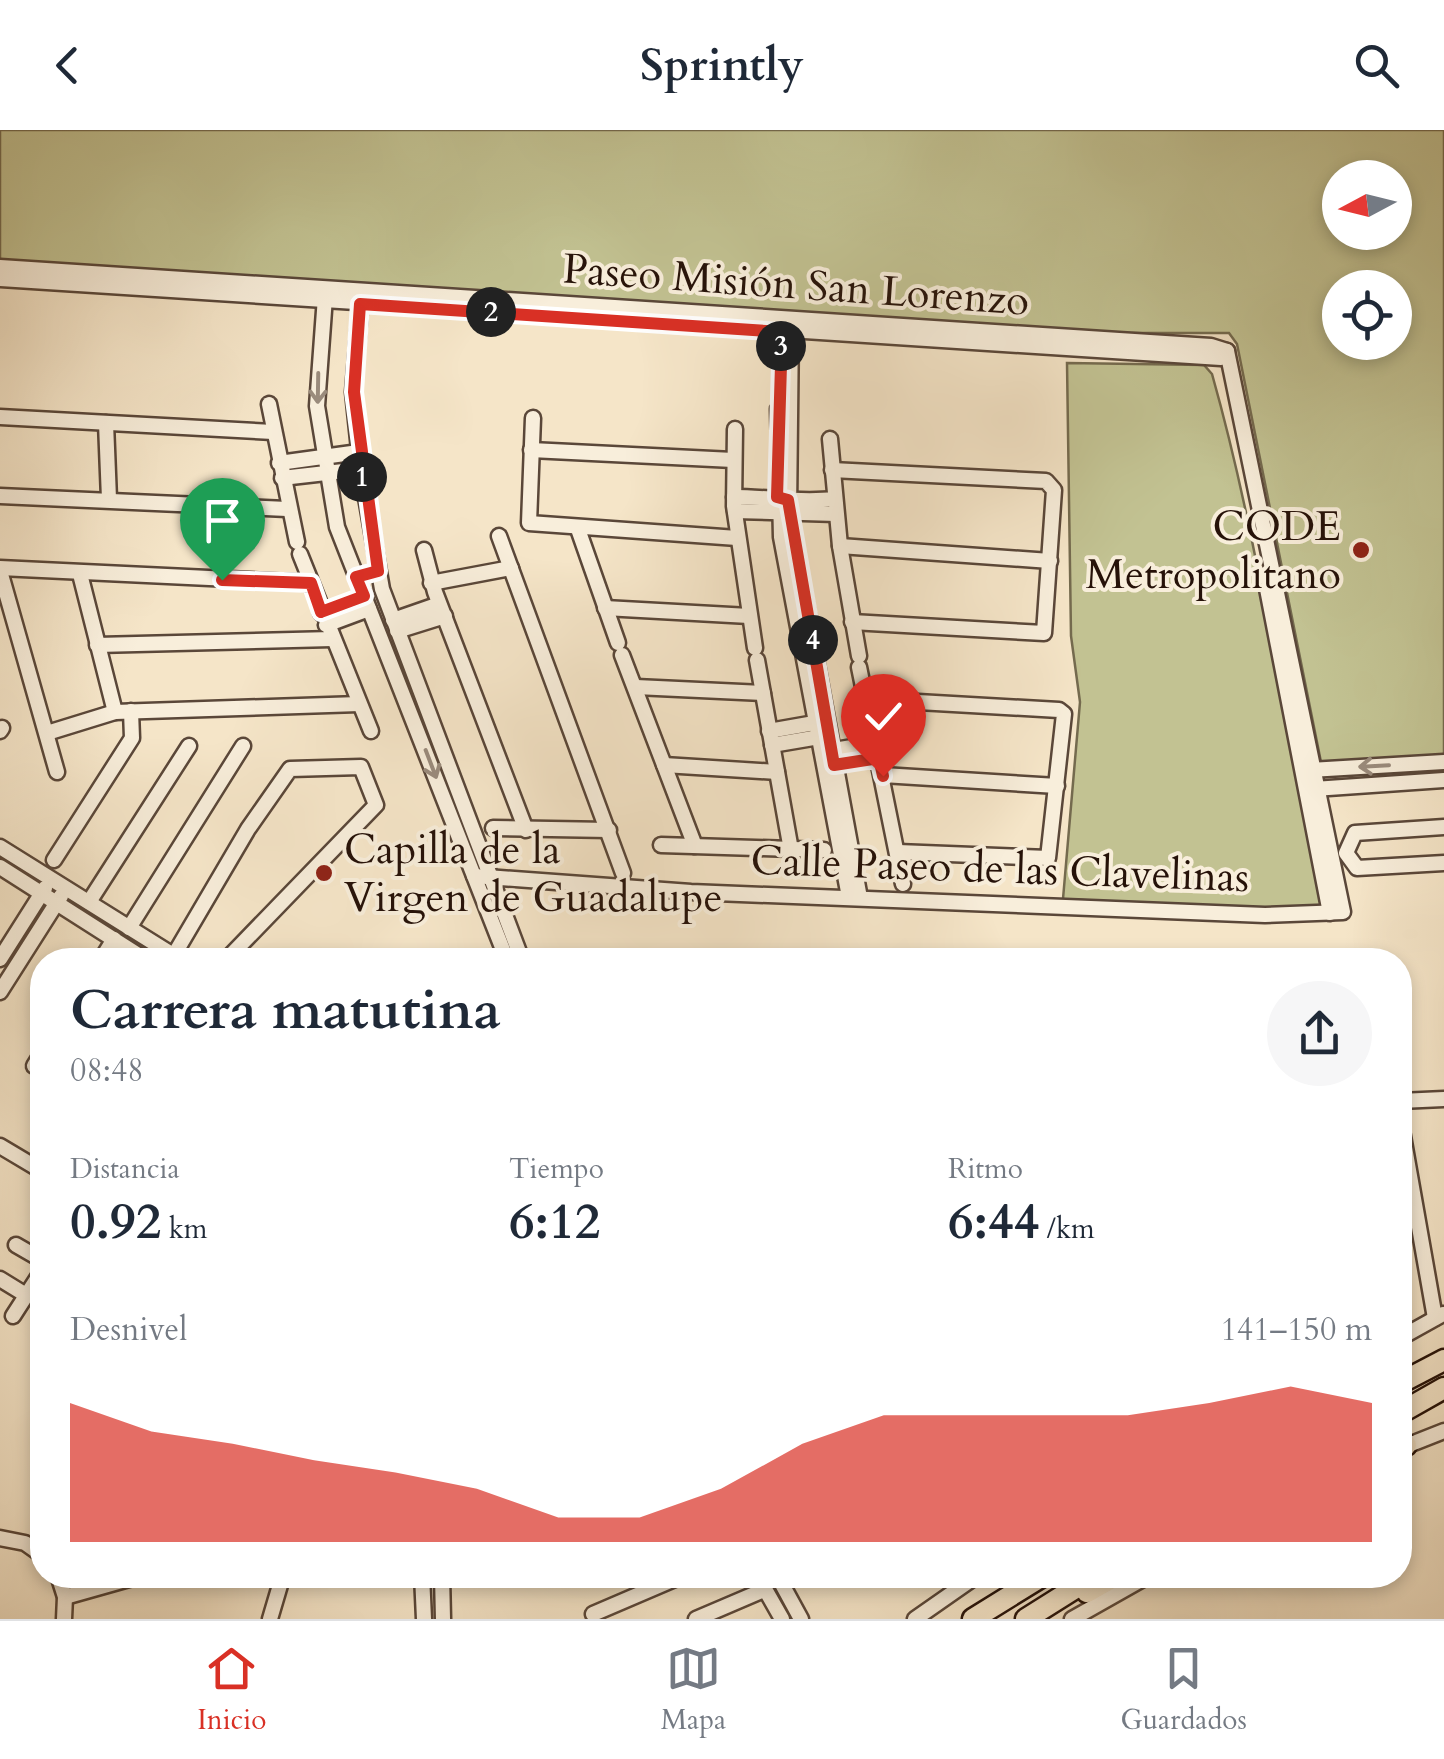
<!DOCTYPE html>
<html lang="es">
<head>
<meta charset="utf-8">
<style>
	:root { --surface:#fff; --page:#f6f6f7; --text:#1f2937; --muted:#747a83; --line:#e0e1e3; --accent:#d93025 }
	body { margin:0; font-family:Cardo,serif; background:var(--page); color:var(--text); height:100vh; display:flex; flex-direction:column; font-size:38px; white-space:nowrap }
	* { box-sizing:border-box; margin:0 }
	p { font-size:32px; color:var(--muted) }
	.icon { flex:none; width:55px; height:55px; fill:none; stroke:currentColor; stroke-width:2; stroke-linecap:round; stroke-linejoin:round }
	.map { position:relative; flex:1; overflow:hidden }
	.drawer { position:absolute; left:30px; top:818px; width:1382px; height:640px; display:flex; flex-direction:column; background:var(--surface); border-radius:40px; box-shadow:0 5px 15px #0003 }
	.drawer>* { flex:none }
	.needle { width:65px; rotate:263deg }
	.controls { position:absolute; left:1322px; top:30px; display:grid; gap:20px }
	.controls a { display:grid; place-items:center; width:90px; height:90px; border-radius:50%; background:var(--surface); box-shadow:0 5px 15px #0003; font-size:50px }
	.pin { position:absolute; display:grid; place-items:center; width:85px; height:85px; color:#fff; margin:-102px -42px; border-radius:50% 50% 50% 0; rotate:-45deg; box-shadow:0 0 10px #0007 }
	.pin .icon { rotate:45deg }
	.km { position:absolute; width:50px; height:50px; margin:-25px; border-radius:50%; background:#222; color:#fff; font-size:28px; line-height:50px; text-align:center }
	.round { display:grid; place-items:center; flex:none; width:105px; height:105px; border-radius:52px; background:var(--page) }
	.head { display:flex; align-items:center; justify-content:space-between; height:170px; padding:0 40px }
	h1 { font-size:55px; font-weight:700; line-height:75px }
	.stats { display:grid; grid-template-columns:repeat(3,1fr); gap:15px; height:170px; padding:10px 40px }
	.stats div { display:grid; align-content:center }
	.stats b { font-size:50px; font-weight:700 }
	.stats small { font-size:28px; font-weight:400 }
	.stats p { font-size:28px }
	.chart { height:280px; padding:20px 40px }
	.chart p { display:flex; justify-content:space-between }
	.chart svg { width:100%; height:180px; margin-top:10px; fill:var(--accent); opacity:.7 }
	header { display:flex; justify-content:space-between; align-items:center; height:130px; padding:0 40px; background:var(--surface); font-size:45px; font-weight:700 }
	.tab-bar { display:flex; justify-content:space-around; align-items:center; height:140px; border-top:2px solid var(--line); background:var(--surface); font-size:28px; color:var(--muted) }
	.tab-bar a { display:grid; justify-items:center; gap:5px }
	.tab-bar .active { color:var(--accent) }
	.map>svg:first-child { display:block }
	.green { fill:#c2c292; stroke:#746a4e; stroke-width:2.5; fill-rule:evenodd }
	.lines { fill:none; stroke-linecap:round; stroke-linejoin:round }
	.minor-casing { stroke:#5a4739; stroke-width:19 }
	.highway-casing { stroke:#261209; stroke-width:25 }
	.minor { stroke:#f8eedb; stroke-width:14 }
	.highway { stroke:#f5e5c8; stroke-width:20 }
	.oneway { stroke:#9a8b7c }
	.route-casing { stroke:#fff; stroke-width:20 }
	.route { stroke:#d93025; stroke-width:12 }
	.poi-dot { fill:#8f2418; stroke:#f8eedb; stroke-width:4 }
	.labels { text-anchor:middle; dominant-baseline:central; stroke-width:8; stroke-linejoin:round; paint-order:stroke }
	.street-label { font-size:42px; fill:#261209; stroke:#f8eedb }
	.poi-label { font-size:42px; fill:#261209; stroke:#f8eedb; text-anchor:end }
</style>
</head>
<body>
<header><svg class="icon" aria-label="back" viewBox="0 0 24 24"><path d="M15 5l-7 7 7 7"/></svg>Sprintly<svg class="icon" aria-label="search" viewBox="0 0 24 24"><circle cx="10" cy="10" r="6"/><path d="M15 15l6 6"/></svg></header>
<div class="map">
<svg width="1444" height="1489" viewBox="0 0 1444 1489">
	<rect width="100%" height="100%" fill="#f5e5c8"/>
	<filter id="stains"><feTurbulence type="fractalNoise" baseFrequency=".002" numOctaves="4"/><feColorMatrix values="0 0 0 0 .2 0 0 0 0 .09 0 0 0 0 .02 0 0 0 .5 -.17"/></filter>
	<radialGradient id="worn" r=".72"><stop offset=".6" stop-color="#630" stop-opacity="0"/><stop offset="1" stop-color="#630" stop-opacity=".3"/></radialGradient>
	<g class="green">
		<path d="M0 0H1444V625L1321 632 1237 214 1229 203H1108L0 133ZM1340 48H1395V102H1340ZM1340 158H1395V212H1340Z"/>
		<path d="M1067 233 1204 235 1212 244C1262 421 1284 604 1325 783L1063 769 1080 572 1071 506Z"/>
	</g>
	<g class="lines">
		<defs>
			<g id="minor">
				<path d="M0 137 1211 216 1227 221"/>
				<path d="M0 149 1221 228"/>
				<path d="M325 167 317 276 337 397 507 830"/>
				<path d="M361 169 353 262 361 339 382 459 522 830"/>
				<path d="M791 195 789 382 860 768"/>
				<path d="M269 274 297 412"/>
				<path d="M778 279 781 407 849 767"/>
				<path d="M0 287 273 302"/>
				<path d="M533 288 529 393 737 408"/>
				<path d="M106 293 109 369"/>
				<path d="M735 299 734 376 755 518"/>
				<path d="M830 309 840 416 859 526"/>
				<path d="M531 320 733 330"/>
				<path d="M279 333 359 322"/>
				<path d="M832 340 1046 351 1054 360 1044 503 852 492"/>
				<path d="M282 348 361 339"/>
				<path d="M0 366 287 379"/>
				<path d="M734 367C768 367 800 373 834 369"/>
				<path d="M735 381 836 384"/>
				<path d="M578 399 618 513"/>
				<path d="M499 406 623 743"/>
				<path d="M840 416 1050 431"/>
				<path d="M424 420 435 462 526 700"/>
				<path d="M300 424 371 601"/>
				<path d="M0 438 311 453"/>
				<path d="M0 441 57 642"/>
				<path d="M80 444 115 582"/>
				<path d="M431 453 511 438"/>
				<path d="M1267 459 1330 783"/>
				<path d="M605 478 749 486"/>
				<path d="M321 483 364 467"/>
				<path d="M393 490 439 474"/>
				<path d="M326 495 369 479"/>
				<path d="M397 501 445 486"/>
				<path d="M97 515 332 509"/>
				<path d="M622 525 695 716"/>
				<path d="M757 530 791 720"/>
				<path d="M859 537 903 754"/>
				<path d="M636 557 763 563"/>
				<path d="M866 569 1059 580 1064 584 1048 728 898 722"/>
				<path d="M0 601 2 598"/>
				<path d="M769 601 820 592"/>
				<path d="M47 603 115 582 359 574"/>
				<path d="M772 615 825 606"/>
				<path d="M822 622 876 613"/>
				<path d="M664 635 777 642"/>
				<path d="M829 635 879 628"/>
				<path d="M1310 640 1444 632"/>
				<path d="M883 645 1057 656"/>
				<path d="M1314 659 1444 650"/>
				<path d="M1444 697 1355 703 1346 723 1357 738 1444 733"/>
				<path d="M493 698 609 700"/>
				<path d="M661 715 824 720"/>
				<path d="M0 717 181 830"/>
				<path d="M54 730 132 608 131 581"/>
				<path d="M0 737 146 830"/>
				<path d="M474 746 691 762 1265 785 1343 782 1227 221"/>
				<path d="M89 772 189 616"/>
				<path d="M129 798 243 616"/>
				<path d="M174 825 248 699 290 639 361 637 376 675 226 830"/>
				<path d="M0 829 45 758"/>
				<path d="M101 830 114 809"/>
				<path d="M0 862 61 766"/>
				<path d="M34 936 42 923"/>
				<path d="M1400 971 1444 969"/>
				<path d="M1400 989 1435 1188"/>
				<path d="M0 1016 42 1041"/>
				<path d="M16 1115 42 1130"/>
				<path d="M0 1149 26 1165"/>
				<path d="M13 1186 42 1141"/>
				<path d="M1400 1208 1443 1184"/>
				<path d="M1401 1318 1444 1301"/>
				<path d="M0 1408 25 1413 42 1425"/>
				<path d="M58 1445 65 1467 64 1489"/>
				<path d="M422 1445 424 1489"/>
				<path d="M442 1445 443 1489"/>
				<path d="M757 1445 782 1489"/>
				<path d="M777 1445 801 1489"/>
				<path d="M65 1467 143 1445"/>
				<path d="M593 1484 684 1445"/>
				<path d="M270 1489 283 1445"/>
				<path d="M696 1489 764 1460"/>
				<path d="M915 1489 978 1445"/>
				<path d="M1072 1489 1150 1445"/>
			</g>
			<g id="highway">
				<path d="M1400 1253 1444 1230"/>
				<path d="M1400 1283 1444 1258"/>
				<path d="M1400 1317 1406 1315"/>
				<path d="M1087 1462 1117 1445"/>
				<path d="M973 1489 1044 1445"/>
				<path d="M1026 1489 1096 1445"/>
			</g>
		</defs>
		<use href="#minor" class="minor-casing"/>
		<use href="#highway" class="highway-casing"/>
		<use href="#minor" class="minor"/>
		<use href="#highway" class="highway"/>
	</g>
	<defs><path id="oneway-shaft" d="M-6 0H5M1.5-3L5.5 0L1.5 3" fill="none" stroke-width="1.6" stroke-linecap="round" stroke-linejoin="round" transform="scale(2.5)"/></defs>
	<g class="oneway">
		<use href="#oneway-shaft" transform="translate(318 258) rotate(91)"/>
		<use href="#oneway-shaft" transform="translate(431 634) rotate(69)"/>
		<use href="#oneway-shaft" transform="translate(1374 636) rotate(177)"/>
	</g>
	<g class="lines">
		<defs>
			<path id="route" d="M222 450 311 453 321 482 364 466 356 447 378 441 354 262 360 174 782 202 777 367 788 370 834 635 879 628 883 646"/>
		</defs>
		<use href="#route" class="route-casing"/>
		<use href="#route" class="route"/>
	</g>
	<g class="poi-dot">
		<circle cx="1361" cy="420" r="10"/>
		<circle cx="324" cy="743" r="10"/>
	</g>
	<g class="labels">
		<g class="street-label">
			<text transform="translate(796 155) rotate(4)">Paseo Misión San Lorenzo</text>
			<text transform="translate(1000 739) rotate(2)">Calle Paseo de las Clavelinas</text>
		</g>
		<g class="poi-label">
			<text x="1341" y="396">CODE<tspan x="1341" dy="48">Metropolitano</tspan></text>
			<text x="344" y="719" text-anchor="start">Capilla de la<tspan x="344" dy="48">Virgen de Guadalupe</tspan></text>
		</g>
	</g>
	<rect width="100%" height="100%" filter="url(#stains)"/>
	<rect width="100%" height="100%" fill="url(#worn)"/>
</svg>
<div class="controls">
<a><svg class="needle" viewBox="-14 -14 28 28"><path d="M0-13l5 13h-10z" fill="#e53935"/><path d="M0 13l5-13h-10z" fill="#747a83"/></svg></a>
<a><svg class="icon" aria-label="locate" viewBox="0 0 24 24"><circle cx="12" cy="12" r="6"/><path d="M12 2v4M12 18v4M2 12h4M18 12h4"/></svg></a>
</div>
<div class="pin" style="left:222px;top:450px;background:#1e9e55"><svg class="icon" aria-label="arrive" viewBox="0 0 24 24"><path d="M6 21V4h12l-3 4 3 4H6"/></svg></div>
<div class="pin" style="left:883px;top:646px;background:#d93025"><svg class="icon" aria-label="check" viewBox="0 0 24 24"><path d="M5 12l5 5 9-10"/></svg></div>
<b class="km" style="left:362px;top:347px">1</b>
<b class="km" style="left:491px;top:182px">2</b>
<b class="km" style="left:781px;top:216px">3</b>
<b class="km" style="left:813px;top:510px">4</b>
<section class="drawer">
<div class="head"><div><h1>Carrera matutina</h1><p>08:48</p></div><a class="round"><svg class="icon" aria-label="share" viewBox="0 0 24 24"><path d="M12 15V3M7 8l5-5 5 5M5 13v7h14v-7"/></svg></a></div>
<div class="stats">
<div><p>Distancia</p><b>0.92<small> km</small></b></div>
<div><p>Tiempo</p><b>6:12</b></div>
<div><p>Ritmo</p><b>6:44<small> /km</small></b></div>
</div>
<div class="chart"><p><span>Desnivel</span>141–150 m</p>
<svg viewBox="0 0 160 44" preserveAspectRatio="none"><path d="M0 44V10L10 17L20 20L30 24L40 27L50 31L60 38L70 38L80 31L90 20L100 13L110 13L120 13L130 13L140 10L150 6L160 10V44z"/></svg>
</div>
</section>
</div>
<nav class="tab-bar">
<a class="active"><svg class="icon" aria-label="home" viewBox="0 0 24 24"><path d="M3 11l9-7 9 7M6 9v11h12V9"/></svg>Inicio</a>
<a><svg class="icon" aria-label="map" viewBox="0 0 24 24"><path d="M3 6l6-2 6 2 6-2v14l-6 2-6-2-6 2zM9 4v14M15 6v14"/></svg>Mapa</a>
<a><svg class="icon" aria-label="saved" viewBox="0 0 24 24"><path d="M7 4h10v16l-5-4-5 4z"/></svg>Guardados</a>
</nav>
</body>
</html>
